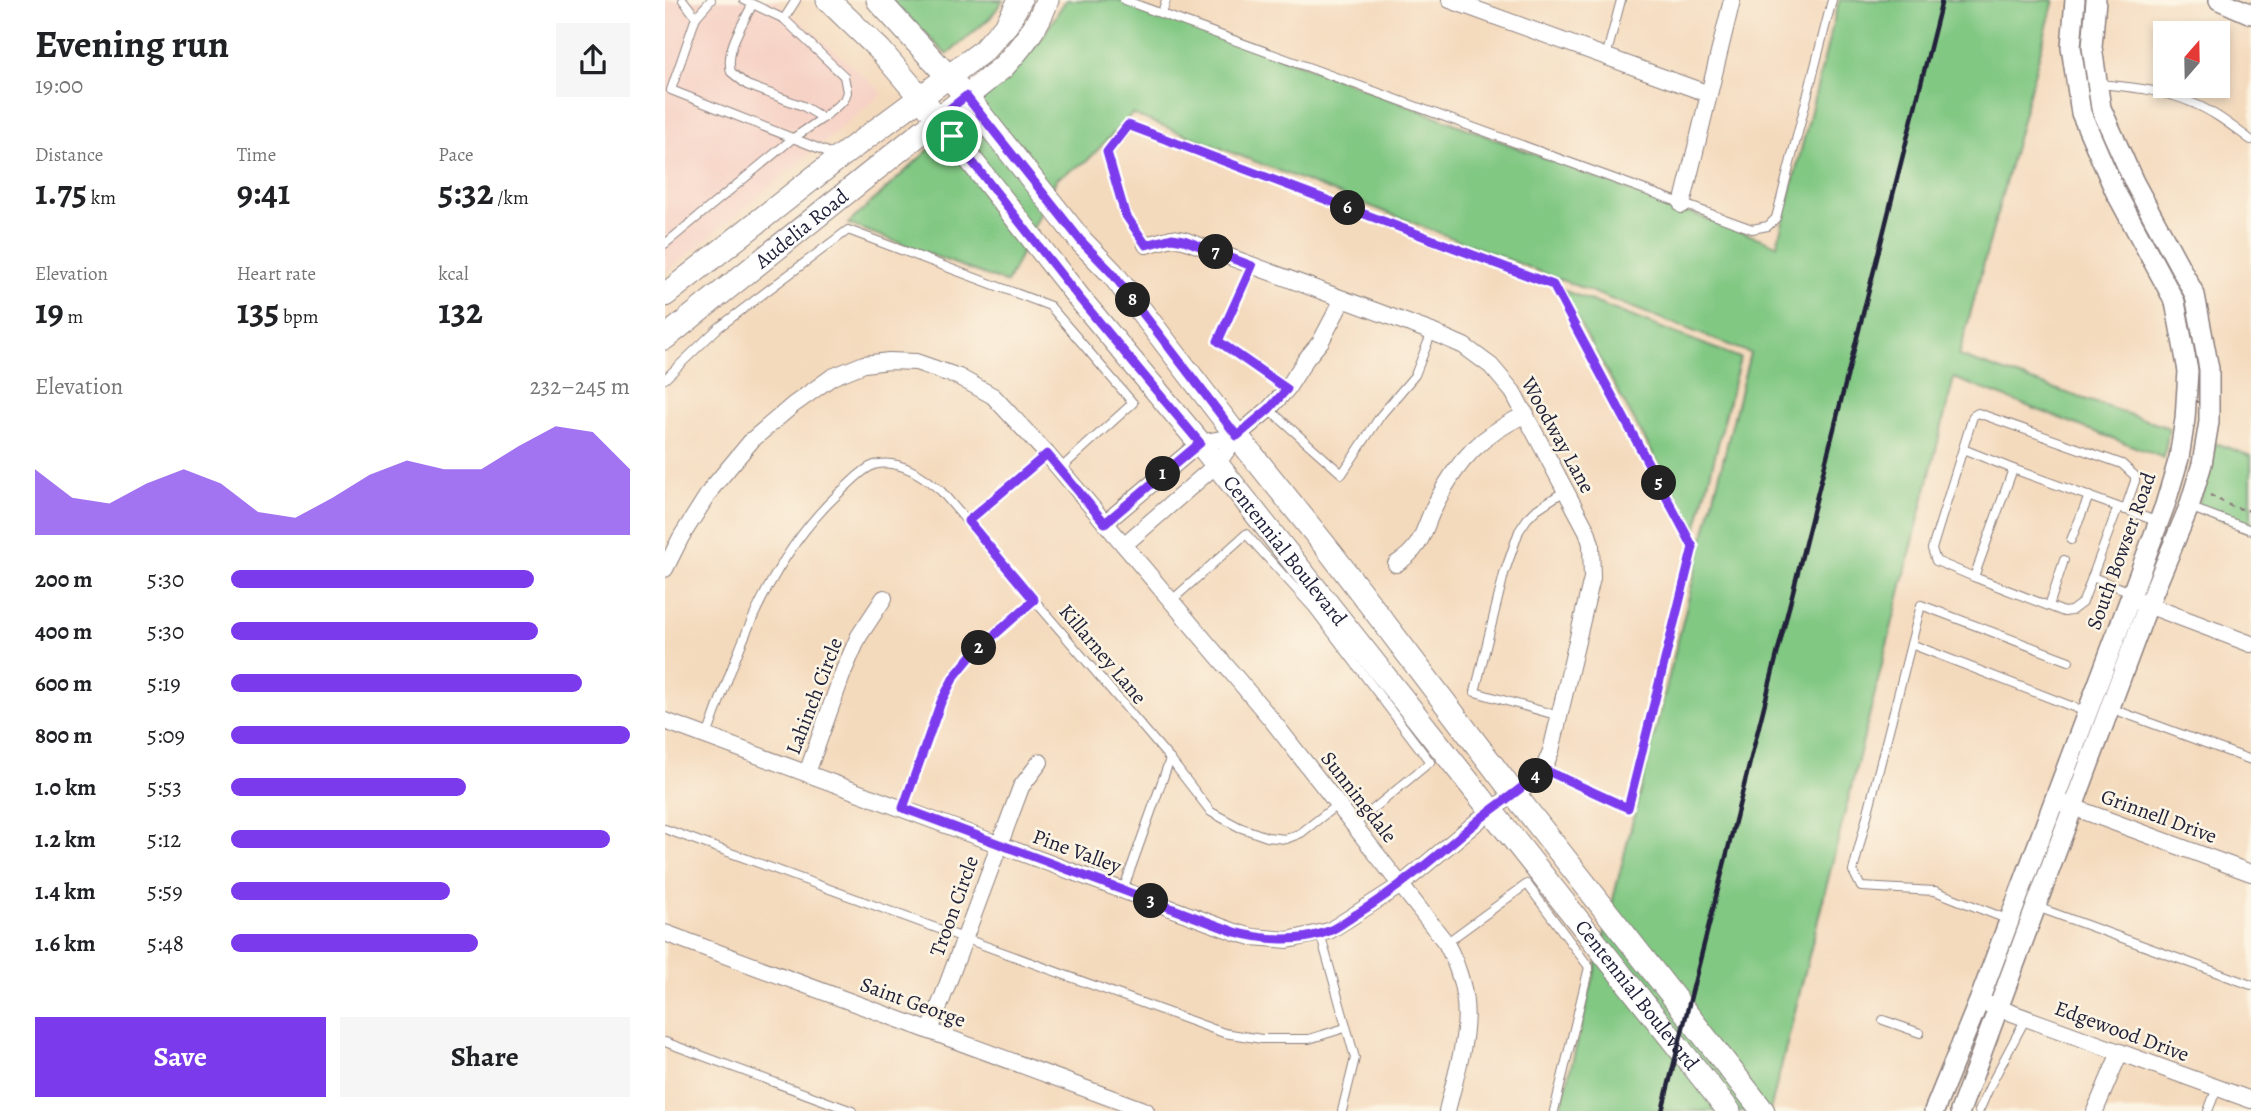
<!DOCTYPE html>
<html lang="en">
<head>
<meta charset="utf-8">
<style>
	:root { --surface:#fff; --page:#f6f6f6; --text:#202124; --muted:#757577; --accent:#7c3aed }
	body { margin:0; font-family:Alegreya,serif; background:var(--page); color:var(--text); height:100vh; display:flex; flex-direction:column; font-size:26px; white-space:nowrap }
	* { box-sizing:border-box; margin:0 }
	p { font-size:23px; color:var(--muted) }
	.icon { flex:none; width:38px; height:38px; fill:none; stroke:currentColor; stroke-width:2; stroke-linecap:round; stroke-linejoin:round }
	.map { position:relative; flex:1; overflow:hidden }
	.drawer { display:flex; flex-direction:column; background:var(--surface); width:665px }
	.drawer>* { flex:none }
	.needle { width:46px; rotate:20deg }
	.tools { position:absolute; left:1488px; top:21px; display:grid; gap:14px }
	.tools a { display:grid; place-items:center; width:77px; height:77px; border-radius:0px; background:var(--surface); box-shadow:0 4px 10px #0003; font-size:35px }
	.pin { position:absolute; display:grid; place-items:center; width:60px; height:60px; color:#fff; margin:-30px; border:4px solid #fff; border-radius:50%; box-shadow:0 2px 7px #0007 }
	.km { position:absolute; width:35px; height:35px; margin:-18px; border-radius:50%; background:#222; color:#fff; font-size:19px; line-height:35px; text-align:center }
	.round { display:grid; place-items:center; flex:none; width:74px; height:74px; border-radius:0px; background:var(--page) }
	.headline { display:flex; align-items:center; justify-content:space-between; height:119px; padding:0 35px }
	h1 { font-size:38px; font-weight:600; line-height:52px }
	.figures { display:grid; grid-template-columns:repeat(3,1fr); gap:10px; height:119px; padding:7px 35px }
	.figures div { display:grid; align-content:center }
	.figures b { font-size:35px; font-weight:600 }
	.figures small { font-size:19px; font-weight:400 }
	.figures p { font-size:19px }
	.chart { height:196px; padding:14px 35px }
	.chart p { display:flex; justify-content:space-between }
	.chart svg { width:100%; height:126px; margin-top:7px; fill:var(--accent); opacity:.7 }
	.action { display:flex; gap:14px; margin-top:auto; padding:14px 35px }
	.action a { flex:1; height:80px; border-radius:0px; background:var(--accent); color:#fff; font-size:28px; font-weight:600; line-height:80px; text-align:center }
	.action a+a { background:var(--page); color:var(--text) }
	ul { padding:0 35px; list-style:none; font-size:23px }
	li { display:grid; grid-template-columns:112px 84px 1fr; align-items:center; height:52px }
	li i { height:18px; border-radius:9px; background:var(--accent) }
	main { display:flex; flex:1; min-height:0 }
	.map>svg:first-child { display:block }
	.built { fill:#f6d1c5 }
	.green { fill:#81c883; stroke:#52755f; stroke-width:2 }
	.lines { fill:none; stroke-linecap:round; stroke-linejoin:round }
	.service-casing { stroke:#8b7e7c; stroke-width:10 }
	.minor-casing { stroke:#8b7e7c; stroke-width:18 }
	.tertiary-casing { stroke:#8b7e7c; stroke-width:22 }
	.secondary-casing { stroke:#8b7e7c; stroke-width:25 }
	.path { stroke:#8b7e7c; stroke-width:2.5; stroke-dasharray:5 5; stroke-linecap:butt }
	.service { stroke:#fff; stroke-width:8 }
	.minor { stroke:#fff; stroke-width:16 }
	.tertiary { stroke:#fff; stroke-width:19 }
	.secondary { stroke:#fff; stroke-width:23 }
	.rail { stroke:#22223b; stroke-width:4.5 }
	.route-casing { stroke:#fff; stroke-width:14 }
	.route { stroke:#7c3aed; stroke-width:9 }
	.labels { text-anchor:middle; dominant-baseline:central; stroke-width:5; stroke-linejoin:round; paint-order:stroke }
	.street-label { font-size:21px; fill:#22223b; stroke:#fcf5e5 }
</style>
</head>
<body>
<main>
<section class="drawer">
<div class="headline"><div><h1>Evening run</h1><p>19:00</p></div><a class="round"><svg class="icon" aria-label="share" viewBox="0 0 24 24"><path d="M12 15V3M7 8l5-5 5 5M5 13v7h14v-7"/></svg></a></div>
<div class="figures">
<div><p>Distance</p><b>1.75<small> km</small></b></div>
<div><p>Time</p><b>9:41</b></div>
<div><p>Pace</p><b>5:32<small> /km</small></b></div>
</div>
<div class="figures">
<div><p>Elevation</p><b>19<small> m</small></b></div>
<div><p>Heart rate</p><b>135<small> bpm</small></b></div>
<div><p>kcal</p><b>132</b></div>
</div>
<div class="chart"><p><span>Elevation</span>232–245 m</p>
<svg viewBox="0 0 160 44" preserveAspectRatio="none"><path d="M0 44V21L10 31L20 33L30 26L40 21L50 26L60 36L70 38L80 31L90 23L100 18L110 21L120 21L130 13L140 6L150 8L160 21V44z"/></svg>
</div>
<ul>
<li><b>200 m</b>5:30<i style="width:76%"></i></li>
<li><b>400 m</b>5:30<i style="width:77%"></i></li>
<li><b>600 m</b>5:19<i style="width:88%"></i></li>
<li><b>800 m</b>5:09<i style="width:100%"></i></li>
<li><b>1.0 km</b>5:53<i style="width:59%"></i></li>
<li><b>1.2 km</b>5:12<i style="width:95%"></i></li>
<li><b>1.4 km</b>5:59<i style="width:55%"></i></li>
<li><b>1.6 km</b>5:48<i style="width:62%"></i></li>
</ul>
<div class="action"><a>Save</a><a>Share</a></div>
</section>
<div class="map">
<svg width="1586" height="1111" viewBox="0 0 1586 1111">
	<rect width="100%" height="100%" fill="#fcf5e5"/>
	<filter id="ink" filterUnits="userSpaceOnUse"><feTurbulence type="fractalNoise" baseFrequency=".0143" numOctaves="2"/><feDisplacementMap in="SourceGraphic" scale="14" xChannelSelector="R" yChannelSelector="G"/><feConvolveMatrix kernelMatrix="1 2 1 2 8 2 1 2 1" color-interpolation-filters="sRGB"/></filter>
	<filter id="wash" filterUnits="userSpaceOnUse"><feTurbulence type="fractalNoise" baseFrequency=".00686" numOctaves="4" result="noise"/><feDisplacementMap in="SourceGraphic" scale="28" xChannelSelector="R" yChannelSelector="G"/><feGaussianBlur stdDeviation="1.57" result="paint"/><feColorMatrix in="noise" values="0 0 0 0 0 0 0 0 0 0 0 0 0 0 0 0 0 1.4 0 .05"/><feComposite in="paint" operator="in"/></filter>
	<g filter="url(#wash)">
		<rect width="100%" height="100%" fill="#f4dabd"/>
		<path class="built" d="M0 0H111L218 93 0 274Z"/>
		<g class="green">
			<path d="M226 0H338L325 18 282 55Z"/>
			<path d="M401 0H453L643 67 897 165 1112 245 1174 0H1389L1294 356 1504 428 1499 458 1289 378 1105 1111H895L1085 353 467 114 422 161 392 178 342 283 183 224 320 98 375 41Z"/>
			<path d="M895 289 1075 358 1031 530Z"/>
			<path d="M1550 443 1586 456V530L1531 510 1543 475Z"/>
		</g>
	</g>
	<g filter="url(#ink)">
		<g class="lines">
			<defs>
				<g id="service">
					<path d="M18 0 31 17 6 90 173 156"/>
					<path d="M79 0 119 19"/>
					<path d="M459 0 1087 229 1103 226 1111 218 1167 0"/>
					<path d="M87 5C77 26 60 49 66 72L82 85 138 106 158 118"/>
					<path d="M497 13 501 0"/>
					<path d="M31 17 46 0"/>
					<path d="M941 57 956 0"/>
					<path d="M1433 84C1466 87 1500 90 1530 104 1551 113 1568 127 1586 140"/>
					<path d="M0 244 127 139 158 118 179 100 182 92 179 76 119 19 131 0"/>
					<path d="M481 245 460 214 441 152 463 125 888 285 1028 547 963 808 878 770"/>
					<path d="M587 266 553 341 622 389"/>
					<path d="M0 379 53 328 183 230 385 306 468 403 395 469"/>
					<path d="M604 409 677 474 716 415 750 375 767 332"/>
					<path d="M1298 449 1348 469"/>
					<path d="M1348 469 1453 507 1418 602 1406 611 1399 612 1309 577Z"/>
					<path d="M1524 507 1586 530"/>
					<path d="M1456 508 1493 522"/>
					<path d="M303 521 382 454"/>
					<path d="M1406 540 1424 496"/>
					<path d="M1309 577 1271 561 1267 549 1308 416 1313 413 1457 464 1470 476V481L1460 510"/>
					<path d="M1427 577 1466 592"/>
					<path d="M506 601 581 534 648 608 765 762 689 825"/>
					<path d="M1384 606 1399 560"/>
					<path d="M1246 644 1421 712"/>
					<path d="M1445 708 1586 760"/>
					<path d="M894 716 810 692 839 574 854 531 862 519 872 509 901 490"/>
					<path d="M42 736C75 645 103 559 176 491 186 483 197 469 209 465 233 458 259 476 276 491L505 759 546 812 574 827 602 837 621 839 636 833 673 804"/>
					<path d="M238 808 276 702 289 677 307 655 369 600"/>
					<path d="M0 829 559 1033 597 1039H644L680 1028"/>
					<path d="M458 890 505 759"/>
					<path d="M1372 907 1586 985"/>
					<path d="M1344 920 1270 891 1196 887 1188 871 1256 605 1404 661"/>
					<path d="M655 933 690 1058 677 1111"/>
					<path d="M781 943 862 884 924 967 889 1111"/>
					<path d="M1218 1020 1255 1033"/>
					<path d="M0 1042 187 1111"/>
					<path d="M1314 1111 1325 1086 1361 1018"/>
					<path d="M1543 1111 1552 1088"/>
				</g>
				<g id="minor">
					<path d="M785 0 1044 94"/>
					<path d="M1017 205 1067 0"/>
					<path d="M440 523 535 443 572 436"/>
					<path d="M459 545 552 464 572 436 604 409 622 389 641 359 656 341 678 299"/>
					<path d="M731 564C760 546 757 530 771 503 793 459 817 435 861 414"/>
					<path d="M0 569 16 537 47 488 87 440 128 405 167 377 199 364 224 361 251 362 294 377 328 396 382 454 606 719 781 943C815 1007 798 1046 782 1111"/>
					<path d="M1472 601 1586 644"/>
					<path d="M0 721 570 932 587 937 623 940 664 931 736 885 826 810 860 787 878 770 886 751 927 578 926 544 922 531 848 392 826 366 799 346 767 332 519 240 507 238 481 245"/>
					<path d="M142 773 179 670 194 636 219 598"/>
					<path d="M1397 803 1586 873"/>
					<path d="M0 933 481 1111"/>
					<path d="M1314 1001 1586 1100"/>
					<path d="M265 1031 356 787 375 762"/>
					<path d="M1430 1111 1455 1052"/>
				</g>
				<g id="tertiary">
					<path d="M1554 0 1586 14"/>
					<path d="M1269 1111 1314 1001 1500 505 1514 458 1520 419 1523 371 1510 302 1450 191 1416 113 1406 47 1410 0"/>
					<path d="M1295 1111 1483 605 1524 507 1537 464 1544 422V369L1530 295 1469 182 1436 108 1427 47 1431 0"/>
				</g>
				<g id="secondary">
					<path id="s1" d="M163 0 215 50 273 118 415 299 535 443 1064 1111"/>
					<path d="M213 0 301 96 416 241 447 273 572 436 666 553 850 795 1098 1111"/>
					<path d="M0 295 175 157 318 51 342 24 355 0"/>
					<path id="s2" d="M0 338 338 67C357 46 373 27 382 0"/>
				</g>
			</defs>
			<use href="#service" class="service-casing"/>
			<use href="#minor" class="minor-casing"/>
			<use href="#tertiary" class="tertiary-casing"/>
			<use href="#secondary" class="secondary-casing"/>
			<path class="path" d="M1545 495 1568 507 1586 511"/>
			<use href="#service" class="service"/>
			<use href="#minor" class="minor"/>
			<use href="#tertiary" class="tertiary"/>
			<use href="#secondary" class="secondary"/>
			<path class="rail" d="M997 1111 1277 0"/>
		</g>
	</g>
	<g class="lines" filter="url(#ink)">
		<defs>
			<path id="route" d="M301 96 416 241 447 273 572 436 604 409 622 389 553 341 587 266 519 240 507 238 481 245 460 214 442 152 463 125 888 285 1028 547 963 808 878 769C858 789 836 802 815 819 775 853 736 887 692 914 683 919 674 927 664 931 635 943 599 940 570 932L238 808 276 702 289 677 307 655 369 600 303 521 382 454 440 523 535 443 415 299 273 118Z"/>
		</defs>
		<use href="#route" class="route-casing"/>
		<use href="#route" class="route"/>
	</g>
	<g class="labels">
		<g class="street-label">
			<text stroke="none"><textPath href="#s2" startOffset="175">Audelia Road</textPath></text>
			<text transform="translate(893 435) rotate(61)">Woodway Lane</text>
			<text stroke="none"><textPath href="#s1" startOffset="716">Centennial Boulevard</textPath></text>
			<text transform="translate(1456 551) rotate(-70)">South Bowser Road</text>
			<text transform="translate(438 654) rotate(50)">Killarney Lane</text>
			<text transform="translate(149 696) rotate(-69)">Lahinch Circle</text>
			<text transform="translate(694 797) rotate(52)">Sunningdale</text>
			<text transform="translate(1494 816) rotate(20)">Grinnell Drive</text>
			<text transform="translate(412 851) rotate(20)">Pine Valley</text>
			<text transform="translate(289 906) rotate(-70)">Troon Circle</text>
			<text stroke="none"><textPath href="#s1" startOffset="1283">Centennial Boulevard</textPath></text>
			<text transform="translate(248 1002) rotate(20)">Saint George</text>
			<text transform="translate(1457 1031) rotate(20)">Edgewood Drive</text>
		</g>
	</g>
</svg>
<div class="tools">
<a><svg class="needle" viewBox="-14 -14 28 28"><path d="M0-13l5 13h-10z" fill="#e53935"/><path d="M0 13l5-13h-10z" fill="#757577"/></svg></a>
</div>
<div class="pin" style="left:287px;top:136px;background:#1e9e55"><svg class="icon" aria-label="arrive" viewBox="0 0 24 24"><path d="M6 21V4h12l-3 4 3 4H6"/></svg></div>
<b class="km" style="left:498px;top:474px">1</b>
<b class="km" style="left:314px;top:648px">2</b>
<b class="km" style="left:486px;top:901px">3</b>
<b class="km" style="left:871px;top:776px">4</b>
<b class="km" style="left:994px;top:483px">5</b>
<b class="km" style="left:683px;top:208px">6</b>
<b class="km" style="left:551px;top:252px">7</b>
<b class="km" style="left:468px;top:300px">8</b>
</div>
</main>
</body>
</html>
